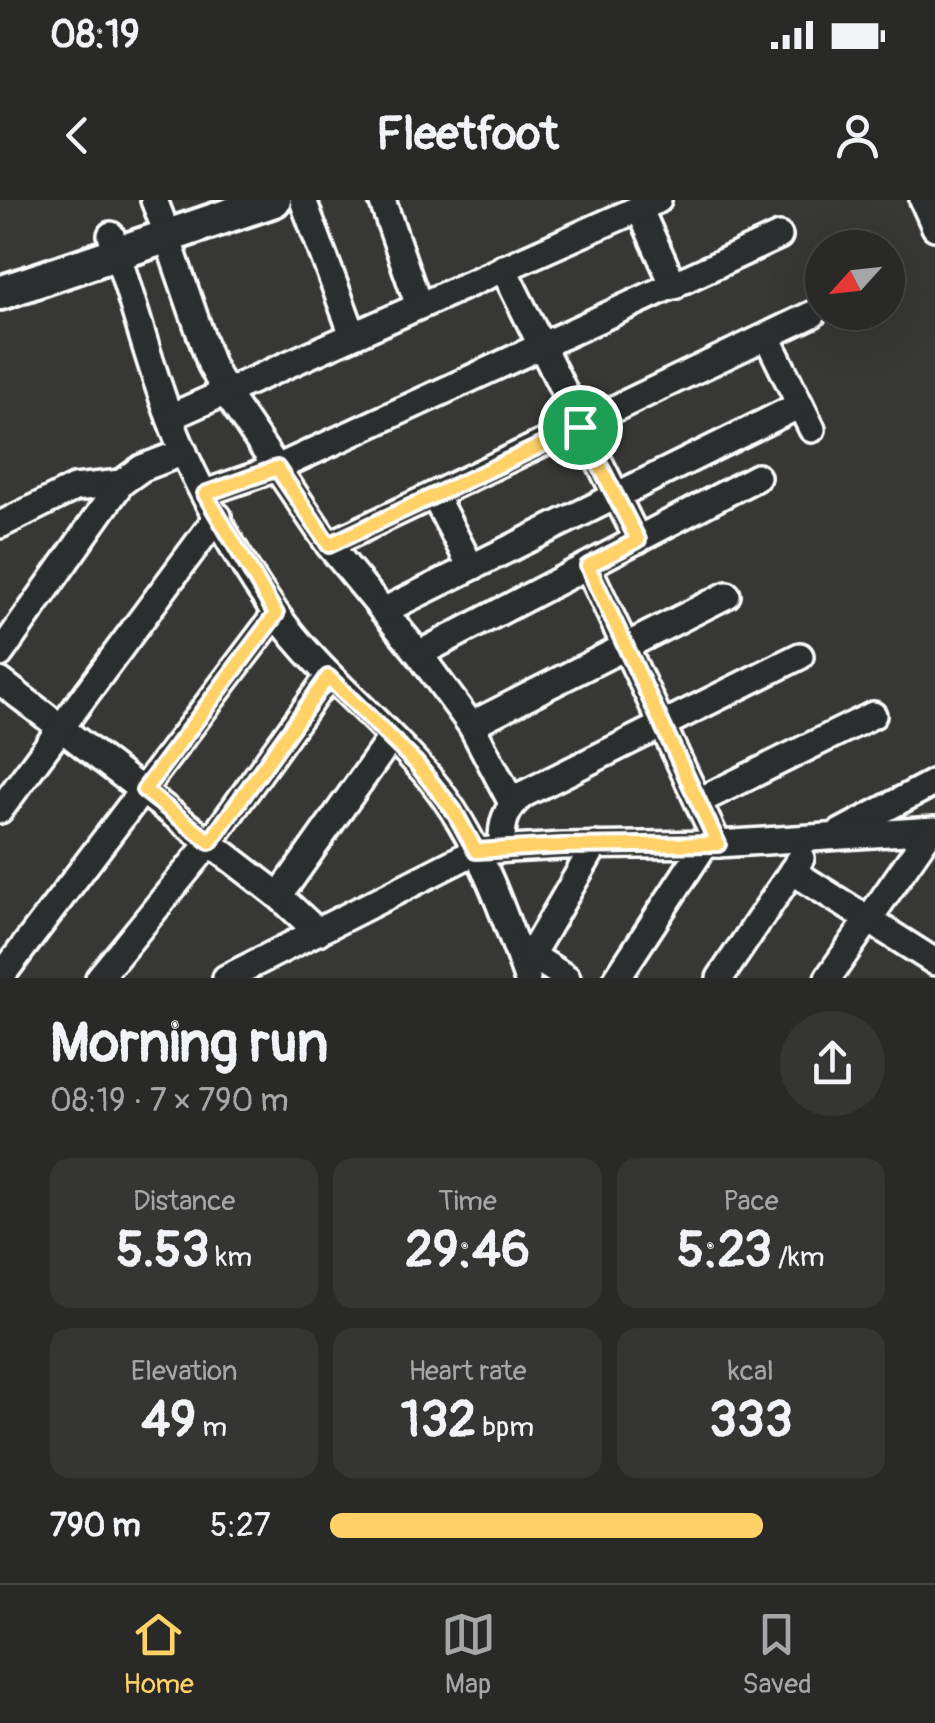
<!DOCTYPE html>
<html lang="en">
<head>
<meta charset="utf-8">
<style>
	:root { --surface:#292928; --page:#353534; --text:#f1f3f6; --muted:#a5a6a8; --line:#454545; --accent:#ffd166 }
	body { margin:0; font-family:Pangolin,sans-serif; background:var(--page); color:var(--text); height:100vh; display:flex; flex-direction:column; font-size:38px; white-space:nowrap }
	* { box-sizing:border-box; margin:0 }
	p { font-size:32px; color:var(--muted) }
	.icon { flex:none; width:55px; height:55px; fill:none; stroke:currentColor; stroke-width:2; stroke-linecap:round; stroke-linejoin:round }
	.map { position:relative; height:778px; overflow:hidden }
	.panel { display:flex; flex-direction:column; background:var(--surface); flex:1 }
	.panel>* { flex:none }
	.needle { width:65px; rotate:243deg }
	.fabs { position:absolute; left:805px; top:30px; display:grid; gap:20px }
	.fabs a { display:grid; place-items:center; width:100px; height:100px; border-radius:50%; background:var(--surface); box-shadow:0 10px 40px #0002,0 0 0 2px var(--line); font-size:50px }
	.pin { position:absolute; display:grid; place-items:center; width:85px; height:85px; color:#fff; margin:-42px; border:5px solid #fff; border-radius:50%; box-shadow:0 2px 10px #0007 }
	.round { display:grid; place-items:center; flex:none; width:105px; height:105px; border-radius:52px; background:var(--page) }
	.overview { display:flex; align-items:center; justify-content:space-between; height:170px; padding:0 50px }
	h1 { font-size:55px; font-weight:700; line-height:75px }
	.figures { display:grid; grid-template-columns:repeat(3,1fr); gap:15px; height:170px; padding:10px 50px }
	.figures div { display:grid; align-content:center; border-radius:20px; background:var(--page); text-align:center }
	.figures b { font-size:50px; font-weight:700 }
	.figures small { font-size:28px; font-weight:400 }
	.figures p { font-size:28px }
	ul { padding:0 50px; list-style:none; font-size:32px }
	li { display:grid; grid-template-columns:160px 120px 1fr; align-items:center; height:75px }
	li i { height:25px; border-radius:12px; background:var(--accent) }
	.status { display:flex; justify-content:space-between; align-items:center; height:70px; padding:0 50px; background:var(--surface); direction:ltr }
	.status svg { height:28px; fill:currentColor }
	header { display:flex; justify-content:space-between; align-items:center; height:130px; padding:0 50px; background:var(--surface); font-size:45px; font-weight:700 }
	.tab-bar { display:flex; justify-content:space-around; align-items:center; height:140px; border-top:2px solid var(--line); background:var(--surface); font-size:28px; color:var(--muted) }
	.tab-bar a { display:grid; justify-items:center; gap:5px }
	.tab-bar .on { color:var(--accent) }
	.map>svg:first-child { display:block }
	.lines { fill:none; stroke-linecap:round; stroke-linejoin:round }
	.minor-casing { stroke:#fff; stroke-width:32 }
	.major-casing { stroke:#fff; stroke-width:40 }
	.minor { stroke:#2a2d2e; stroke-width:25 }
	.major { stroke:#2a2d2e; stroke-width:32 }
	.route-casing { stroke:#fff; stroke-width:20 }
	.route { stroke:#ffd166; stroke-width:12 }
</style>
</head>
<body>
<div class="status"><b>08:19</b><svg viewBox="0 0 49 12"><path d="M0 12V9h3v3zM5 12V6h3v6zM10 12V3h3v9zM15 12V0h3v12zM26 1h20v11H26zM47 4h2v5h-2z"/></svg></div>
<header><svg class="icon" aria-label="back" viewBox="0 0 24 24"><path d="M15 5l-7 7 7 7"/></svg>Fleetfoot<svg class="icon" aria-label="person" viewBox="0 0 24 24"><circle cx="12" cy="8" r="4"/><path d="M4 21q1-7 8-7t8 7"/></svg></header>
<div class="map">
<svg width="935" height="778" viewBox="0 0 935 778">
	<rect width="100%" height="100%" fill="#373736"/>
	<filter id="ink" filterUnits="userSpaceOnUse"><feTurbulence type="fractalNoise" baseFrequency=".01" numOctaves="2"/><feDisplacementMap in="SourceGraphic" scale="20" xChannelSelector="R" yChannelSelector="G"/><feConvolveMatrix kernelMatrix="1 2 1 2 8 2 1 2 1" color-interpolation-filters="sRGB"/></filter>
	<g filter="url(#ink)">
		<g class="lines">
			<defs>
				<g id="minor">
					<path d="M154 0 161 18"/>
					<path d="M303 0 353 135"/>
					<path d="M382 0 419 106"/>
					<path d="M923 0 935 27"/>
					<path d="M639 8 674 86"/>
					<path d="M111 35C135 106 153 181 183 251 208 307 242 365 277 415 322 477 384 522 432 581 478 638 503 710 527 778"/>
					<path d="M167 37 211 165 226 193 329 345 419 454 471 525 512 603"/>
					<path d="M503 68 638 340"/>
					<path d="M767 137 812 229"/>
					<path d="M170 217 658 0"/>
					<path d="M205 293 277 268 779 36"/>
					<path d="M434 295 471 367"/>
					<path d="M0 325 74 288 121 283 142 268 184 252"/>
					<path d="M329 345 813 114"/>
					<path d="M588 367 718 644"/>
					<path d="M383 411 800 205"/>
					<path d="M0 454 121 283"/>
					<path d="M419 454 757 277"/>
					<path d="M0 481 279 696 318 732"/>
					<path d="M471 525 727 395"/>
					<path d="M699 601 873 515"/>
					<path d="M0 610 218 316"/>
					<path d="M841 632 935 582"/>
					<path d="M502 649C501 625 504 609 524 594L800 456"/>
					<path d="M792 671 935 762"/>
					<path d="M279 696 391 538"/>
					<path d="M520 748 567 778"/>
					<path d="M531 755 595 645"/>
					<path d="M0 778 276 414"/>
					<path d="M99 778 210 642 328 477"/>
					<path d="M226 778 476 651 562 646 718 644 935 630"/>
					<path d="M617 778 705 644"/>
					<path d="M720 778 801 658"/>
					<path d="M828 778 930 631"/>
				</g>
				<path id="major" d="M0 93 274 0"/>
			</defs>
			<use href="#minor" class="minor-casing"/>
			<use href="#major" class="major-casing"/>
			<use href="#minor" class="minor"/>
			<use href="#major" class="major"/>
		</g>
	</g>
	<g class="lines" filter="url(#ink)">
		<defs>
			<path id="route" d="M580 227 638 340 588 366 718 644 562 646 476 651 454 611 416 563 328 477 210 642 144 590 276 414 205 294 277 268 329 345Z"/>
		</defs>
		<use href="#route" class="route-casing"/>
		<use href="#route" class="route"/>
	</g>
</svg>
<div class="fabs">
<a><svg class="needle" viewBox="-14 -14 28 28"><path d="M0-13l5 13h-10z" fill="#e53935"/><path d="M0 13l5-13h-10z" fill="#a5a6a8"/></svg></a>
</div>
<div class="pin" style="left:580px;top:227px;background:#1e9e55"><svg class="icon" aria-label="arrive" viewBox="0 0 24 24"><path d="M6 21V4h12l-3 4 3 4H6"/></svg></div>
</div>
<section class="panel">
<div class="overview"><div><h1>Morning run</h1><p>08:19 · 7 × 790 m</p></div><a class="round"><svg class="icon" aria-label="share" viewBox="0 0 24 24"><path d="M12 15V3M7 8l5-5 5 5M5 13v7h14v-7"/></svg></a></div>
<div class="figures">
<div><p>Distance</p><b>5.53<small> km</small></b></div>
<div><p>Time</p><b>29:46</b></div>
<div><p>Pace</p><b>5:23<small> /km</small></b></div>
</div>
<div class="figures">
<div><p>Elevation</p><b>49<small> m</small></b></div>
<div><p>Heart rate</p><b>132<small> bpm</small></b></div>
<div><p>kcal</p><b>333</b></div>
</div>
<ul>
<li><b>790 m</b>5:27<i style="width:78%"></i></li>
</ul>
</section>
<nav class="tab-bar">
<a class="on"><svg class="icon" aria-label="home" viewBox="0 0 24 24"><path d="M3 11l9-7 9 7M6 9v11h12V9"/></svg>Home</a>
<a><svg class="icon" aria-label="map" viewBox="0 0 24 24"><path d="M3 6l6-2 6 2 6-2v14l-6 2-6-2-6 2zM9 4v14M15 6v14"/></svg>Map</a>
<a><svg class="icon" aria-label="saved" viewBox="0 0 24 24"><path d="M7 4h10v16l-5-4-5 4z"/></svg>Saved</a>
</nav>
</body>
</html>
